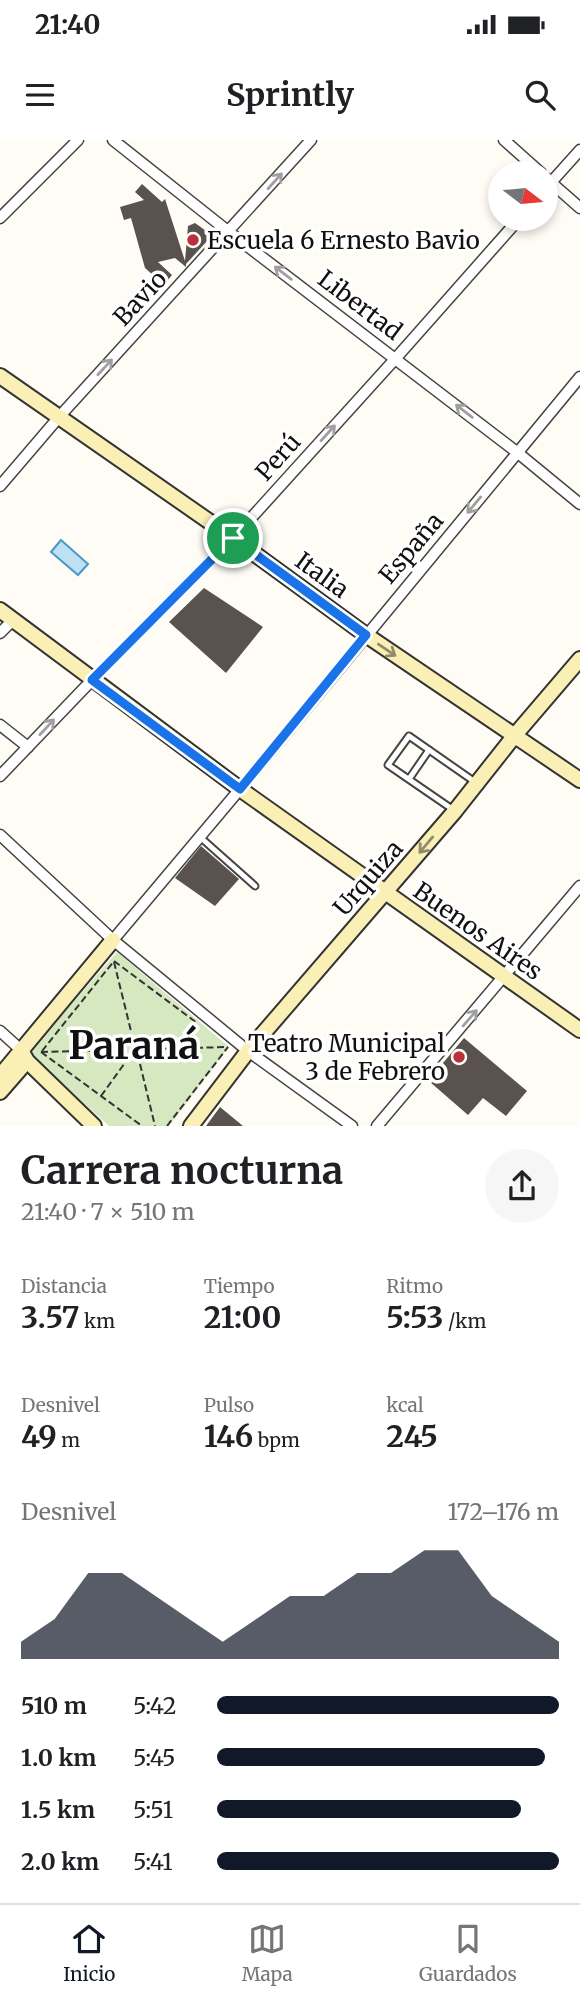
<!DOCTYPE html>
<html lang="es">
<head>
<meta charset="utf-8">
<style>
	:root { --surface:#fff; --page:#f6f6f6; --text:#202124; --muted:#757577; --line:#e0e0e0; --accent:#111827 }
	body { margin:0; font-family:Merriweather,serif; background:var(--page); color:var(--text); height:100vh; display:flex; flex-direction:column; font-size:26px; white-space:nowrap }
	* { box-sizing:border-box; margin:0 }
	p { font-size:23px; color:var(--muted) }
	.icon { flex:none; width:38px; height:38px; fill:none; stroke:currentColor; stroke-width:2; stroke-linecap:round; stroke-linejoin:round }
	.map { position:relative; height:986px; overflow:hidden }
	.details { display:flex; flex-direction:column; background:var(--surface); flex:1 }
	.details>* { flex:none }
	.needle { width:46px; rotate:106deg }
	.controls { position:absolute; left:488px; top:21px; display:grid; gap:14px }
	.controls a { display:grid; place-items:center; width:70px; height:70px; border-radius:50%; background:var(--surface); box-shadow:0 4px 10px #0003; font-size:35px }
	.pin { position:absolute; display:grid; place-items:center; width:60px; height:60px; color:#fff; margin:-30px; border:4px solid #fff; border-radius:50%; box-shadow:0 2px 7px #0007 }
	.round { display:grid; place-items:center; flex:none; width:74px; height:74px; border-radius:37px; background:var(--page) }
	.head { display:flex; align-items:center; justify-content:space-between; height:119px; padding:0 21px }
	h1 { font-size:38px; font-weight:700; line-height:52px }
	.metrics { display:grid; grid-template-columns:repeat(3,1fr); gap:10px; height:119px; padding:7px 21px }
	.metrics div { display:grid; align-content:center }
	.metrics b { font-size:30px; font-weight:700 }
	.metrics small { font-size:19px; font-weight:400 }
	.metrics p { font-size:19px }
	.chart { height:196px; padding:14px 21px }
	.chart p { display:flex; justify-content:space-between }
	.chart svg { width:100%; height:126px; margin-top:7px; fill:var(--accent); opacity:.7 }
	ul { padding:0 21px; list-style:none; font-size:23px }
	li { display:grid; grid-template-columns:112px 84px 1fr; align-items:center; height:52px }
	li i { height:18px; border-radius:9px; background:var(--accent) }
	.status { display:flex; justify-content:space-between; align-items:center; height:49px; padding:0 35px; background:var(--surface); direction:ltr }
	.status svg { height:19px; fill:currentColor }
	header { display:flex; justify-content:space-between; align-items:center; height:91px; padding:0 21px; background:var(--surface); font-size:32px; font-weight:700 }
	.menu { display:flex; justify-content:space-around; align-items:center; height:98px; border-top:2px solid var(--line); background:var(--surface); font-size:19px; color:var(--muted) }
	.menu a { display:grid; justify-items:center; gap:4px }
	.menu .active { color:var(--accent) }
	.map>svg:first-child { display:block }
	.green { fill:#d6e8c0 }
	.water { fill:#bde1f3; stroke:#4899c6; stroke-width:2 }
	.building { fill:#59524e }
	.lines { fill:none; stroke-linecap:round; stroke-linejoin:round }
	.lane-casing { stroke:#444; stroke-width:9 }
	.street-casing { stroke:#444; stroke-width:13 }
	.secondary-casing { stroke:#333; stroke-width:18 }
	.path { stroke:#333; stroke-width:2; stroke-dasharray:7 3.5; stroke-linecap:butt }
	.lane { stroke:#fff; stroke-width:5 }
	.street { stroke:#fff; stroke-width:10 }
	.secondary { stroke:#faefb5; stroke-width:14 }
	.oneway { stroke:#a0a0a0 }
	.oneway2 { stroke:#918b6b }
	.route-casing { stroke:#fff; stroke-width:14 }
	.route { stroke:#1a73e8; stroke-width:9 }
	.poi-dot { fill:#ba303d; stroke:#fff; stroke-width:2.5 }
	.labels { text-anchor:middle; dominant-baseline:central; stroke-width:7; stroke-linejoin:round; paint-order:stroke }
	.poi-label { font-size:24px; fill:#111; stroke:#fff; text-anchor:start }
	.street-label { font-size:24px; fill:#111; stroke:#fff }
	.town-label { font-size:38px; font-weight:bold; fill:#111; stroke:#fff }
</style>
</head>
<body>
<div class="status"><b>21:40</b><svg viewBox="0 0 49 12"><path d="M0 12V9h3v3zM5 12V6h3v6zM10 12V3h3v9zM15 12V0h3v12zM26 1h20v11H26zM47 4h2v5h-2z"/></svg></div>
<header><svg class="icon" aria-label="menu" viewBox="0 0 24 24"><path d="M4 6h16M4 12h16M4 18h16"/></svg>Sprintly<svg class="icon" aria-label="search" viewBox="0 0 24 24"><circle cx="10" cy="10" r="6"/><path d="M15 15l6 6"/></svg></header>
<div class="map">
<svg width="580" height="986" viewBox="0 0 580 986">
	<rect width="100%" height="100%" fill="#fefcf5"/>
	<path class="green" d="M117 812 229 907 169 986H109L29 913Z"/>
	<path class="water" d="M61 400 88 424 78 435 51 412Z"/>
	<g class="building">
		<path d="M142 44 162 62 165 59 185 121 188 86 195 83 209 93 208 100 186 124V127L175 118 158 122 172 135 164 145 145 128 131 78 124 80 120 67 144 60 135 52Z"/>
		<path d="M204 448 263 487 226 533 169 482Z"/>
		<path d="M201 706 239 739 215 766 175 738Z"/>
		<path d="M464 898 527 951 506 976 483 958 468 975 430 942 444 925 443 923Z"/>
		<path d="M220 967 243 986H206Z"/>
	</g>
	<g class="lines">
		<defs>
			<g id="lane">
				<path d="M409 639 429 610"/>
				<path d="M455 671 388 625 409 596 475 642"/>
				<path d="M200 697 255 746"/>
			</g>
			<g id="street">
				<path d="M113 0 229 92 518 313 580 364"/>
				<path d="M504 0 541 33"/>
				<path d="M546 38 580 68"/>
				<path d="M546 48 580 10"/>
				<path d="M0 78 78 0"/>
				<path d="M0 346 59 277 311 0"/>
				<path d="M0 493 13 480"/>
				<path d="M0 585 28 607"/>
				<path d="M0 636 92 540 233 398 396 218 519 79"/>
				<path d="M0 695 113 800 248 911 352 986"/>
				<path d="M113 800 240 649 580 237"/>
				<path d="M0 891 21 910"/>
				<path d="M377 986 580 746"/>
			</g>
			<g id="secondary">
				<path d="M0 236 233 398 366 495 580 640"/>
				<path d="M0 470 240 649 580 890"/>
				<path d="M21 910 27 921 94 986"/>
				<path d="M0 936 113 800"/>
				<path d="M0 952 27 921"/>
				<path d="M191 986 248 911 455 671 515 595 580 519"/>
			</g>
		</defs>
		<use href="#lane" class="lane-casing"/>
		<use href="#street" class="street-casing"/>
		<use href="#secondary" class="secondary-casing"/>
		<g class="path">
			<path d="M114 821 197 883"/>
			<path d="M114 822 131 891"/>
			<path d="M154 909 228 907"/>
			<path d="M42 911 114 821"/>
			<path d="M41 912 142 986"/>
			<path d="M41 912 120 910"/>
			<path d="M140 924 155 986"/>
			<path d="M101 956 127 920"/>
			<path d="M167 986 228 907"/>
		</g>
		<use href="#lane" class="lane"/>
		<use href="#street" class="street"/>
		<use href="#secondary" class="secondary"/>
	</g>
	<defs><path id="oneway-shaft" d="M-6 0H5M1.5-3L5.5 0L1.5 3" fill="none" stroke-width="1.6" stroke-linecap="round" stroke-linejoin="round" transform="scale(1.75)"/></defs>
	<g class="oneway">
		<use href="#oneway-shaft" transform="translate(275 41) rotate(-48)"/>
		<use href="#oneway-shaft" transform="translate(283 133) rotate(-143)"/>
		<use href="#oneway-shaft" transform="translate(105 227) rotate(-47)"/>
		<use href="#oneway-shaft" transform="translate(464 271) rotate(-142)"/>
		<use href="#oneway-shaft" transform="translate(328 293) rotate(-48)"/>
		<use href="#oneway-shaft" transform="translate(474 365) rotate(130)"/>
		<use href="#oneway-shaft" transform="translate(47 587) rotate(-47)"/>
		<use href="#oneway-shaft" transform="translate(470 878) rotate(-49)"/>
	</g>
	<g class="oneway2">
		<use href="#oneway-shaft" transform="translate(387 510) rotate(34)"/>
		<use href="#oneway-shaft" transform="translate(426 705) rotate(130)"/>
	</g>
	<g class="lines">
		<defs>
			<path id="route" d="M233 398 366 495 240 649 92 540Z"/>
		</defs>
		<use href="#route" class="route-casing"/>
		<use href="#route" class="route"/>
	</g>
	<g class="poi-dot">
		<circle cx="193" cy="100" r="7"/>
		<circle cx="459" cy="917" r="7"/>
	</g>
	<g class="labels">
		<g class="poi-label">
			<text x="207" y="100">Escuela 6 Ernesto Bavio</text>
			<text x="445" y="903" text-anchor="end">Teatro Municipal<tspan x="445" dy="28">3 de Febrero</tspan></text>
		</g>
		<g class="street-label">
			<text transform="translate(140 158) rotate(-47)">Bavio</text>
			<text transform="translate(360 165) rotate(37)">Libertad</text>
			<text transform="translate(278 317) rotate(-48)">Perú</text>
			<text transform="translate(411 408) rotate(-50)">España</text>
			<text transform="translate(322 435) rotate(36)">Italia</text>
			<text transform="translate(368 738) rotate(-49)">Urquiza</text>
			<text transform="translate(478 791) rotate(35)">Buenos Aires</text>
		</g>
		<g class="town-label">
			<text x="134" y="905">Paraná</text>
		</g>
	</g>
</svg>
<div class="controls">
<a><svg class="needle" viewBox="-14 -14 28 28"><path d="M0-13l5 13h-10z" fill="#e53935"/><path d="M0 13l5-13h-10z" fill="#757577"/></svg></a>
</div>
<div class="pin" style="left:233px;top:398px;background:#1e9e55"><svg class="icon" aria-label="arrive" viewBox="0 0 24 24"><path d="M6 21V4h12l-3 4 3 4H6"/></svg></div>
</div>
<section class="details">
<div class="head"><div><h1>Carrera nocturna</h1><p>21:40 · 7 × 510 m</p></div><a class="round"><svg class="icon" aria-label="share" viewBox="0 0 24 24"><path d="M12 15V3M7 8l5-5 5 5M5 13v7h14v-7"/></svg></a></div>
<div class="metrics">
<div><p>Distancia</p><b>3.57<small> km</small></b></div>
<div><p>Tiempo</p><b>21:00</b></div>
<div><p>Ritmo</p><b>5:53<small> /km</small></b></div>
</div>
<div class="metrics">
<div><p>Desnivel</p><b>49<small> m</small></b></div>
<div><p>Pulso</p><b>146<small> bpm</small></b></div>
<div><p>kcal</p><b>245</b></div>
</div>
<div class="chart"><p><span>Desnivel</span>172–176 m</p>
<svg viewBox="0 0 160 44" preserveAspectRatio="none"><path d="M0 44V38L10 30L20 14L30 14L40 22L50 30L60 38L70 30L80 22L90 22L100 14L110 14L120 6L130 6L140 22L150 30L160 38V44z"/></svg>
</div>
<ul>
<li><b>510 m</b>5:42<i style="width:100%"></i></li>
<li><b>1.0 km</b>5:45<i style="width:96%"></i></li>
<li><b>1.5 km</b>5:51<i style="width:89%"></i></li>
<li><b>2.0 km</b>5:41<i style="width:100%"></i></li>
</ul>
</section>
<nav class="menu">
<a class="active"><svg class="icon" aria-label="home" viewBox="0 0 24 24"><path d="M3 11l9-7 9 7M6 9v11h12V9"/></svg>Inicio</a>
<a><svg class="icon" aria-label="map" viewBox="0 0 24 24"><path d="M3 6l6-2 6 2 6-2v14l-6 2-6-2-6 2zM9 4v14M15 6v14"/></svg>Mapa</a>
<a><svg class="icon" aria-label="saved" viewBox="0 0 24 24"><path d="M7 4h10v16l-5-4-5 4z"/></svg>Guardados</a>
</nav>
</body>
</html>
